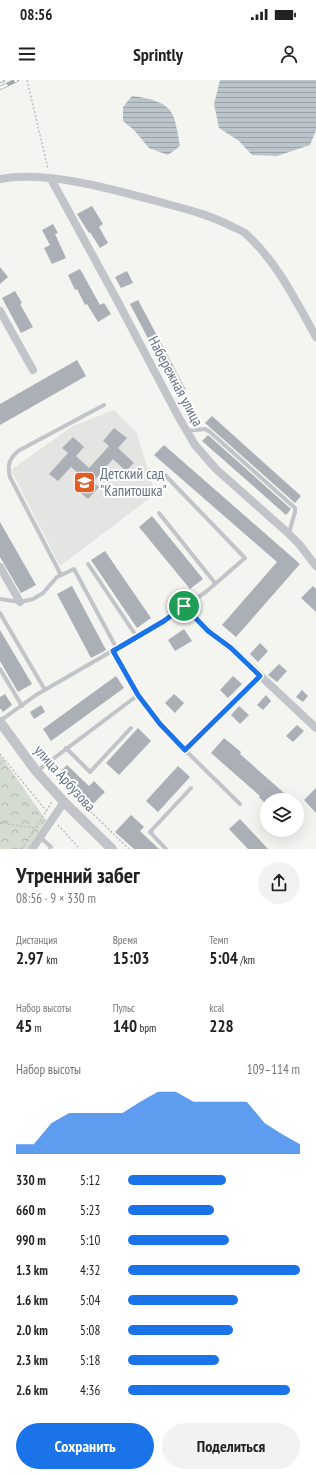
<!DOCTYPE html>
<html lang="ru">
<head>
<meta charset="utf-8">
<style>
	:root { --surface:#fff; --page:#f2f2f2; --text:#222; --muted:#767676; --accent:#1a73e8 }
	body { margin:0; font-family:"PT Sans Narrow",sans-serif; background:var(--page); color:var(--text); height:100vh; display:flex; flex-direction:column; font-size:15px; white-space:nowrap }
	* { box-sizing:border-box; margin:0 }
	p { font-size:13px; color:var(--muted) }
	.icon { flex:none; width:22px; height:22px; fill:none; stroke:currentColor; stroke-width:2; stroke-linecap:round; stroke-linejoin:round }
	.map { position:relative; height:769px; overflow:hidden }
	.sheet { display:flex; flex-direction:column; background:var(--surface); flex:1 }
	.sheet>* { flex:none }
	.controls { position:absolute; left:260px; top:713px; display:grid; gap:8px }
	.controls a { display:grid; place-items:center; width:44px; height:44px; border-radius:50%; background:var(--surface); box-shadow:0 4px 16px #0002; font-size:20px }
	.pin { position:absolute; display:grid; place-items:center; width:34px; height:34px; color:#fff; margin:-17px; border:2px solid #fff; border-radius:50%; box-shadow:0 1px 4px #0007 }
	.round { display:grid; place-items:center; flex:none; width:42px; height:42px; border-radius:21px; background:var(--page) }
	.overview { display:flex; align-items:center; justify-content:space-between; height:68px; padding:0 16px }
	h1 { font-size:22px; font-weight:700; line-height:30px }
	.stats { display:grid; grid-template-columns:repeat(3,1fr); gap:6px; height:68px; padding:4px 16px }
	.stats div { display:grid; align-content:center }
	.stats b { font-size:17px; font-weight:700 }
	.stats small { font-size:11px; font-weight:400 }
	.stats p { font-size:11px }
	.chart { height:112px; padding:8px 16px }
	.chart p { display:flex; justify-content:space-between }
	.chart svg { width:100%; height:72px; margin-top:4px; fill:var(--accent); opacity:.7 }
	.cta { display:flex; gap:8px; margin-top:auto; padding:8px 16px }
	.cta a { flex:1; height:46px; border-radius:24px; background:var(--accent); color:#fff; font-size:16px; font-weight:700; line-height:46px; text-align:center }
	.cta a+a { background:var(--page); color:var(--text) }
	ul { padding:0 16px; list-style:none; font-size:13px }
	li { display:grid; grid-template-columns:64px 48px 1fr; align-items:center; height:30px }
	li i { height:10px; border-radius:5px; background:var(--accent) }
	.status { display:flex; justify-content:space-between; align-items:center; height:28px; padding:0 20px; background:var(--surface); direction:ltr }
	.status svg { height:11px; fill:currentColor }
	header { display:flex; justify-content:space-between; align-items:center; height:52px; padding:0 16px; background:var(--surface); font-size:18px; font-weight:700 }
	.map>svg:first-child { display:block }
	.built { fill:#e4e5e3 }
	.forest { fill:url(#forest-crowns) }
	.water { fill:url(#water-rules) }
	.building { fill:#aab0b6 }
	.lines { fill:none; stroke-linecap:round; stroke-linejoin:round }
	.path { stroke:#bbbdbf; stroke-width:1.5; stroke-dasharray:2 2; stroke-linecap:butt }
	.service { stroke:#c1c4c8; stroke-width:4 }
	.minor { stroke:#c1c4c8; stroke-width:8 }
	.tertiary { stroke:#c1c4c8; stroke-width:10 }
	.rail-casing { stroke:#a2a7ad; stroke-width:4 }
	.rail { stroke:#fff; stroke-width:2.5; stroke-dasharray:8; stroke-linecap:butt }
	.route-casing { stroke:#fff; stroke-width:8 }
	.route { stroke:#1a73e8; stroke-width:5 }
	.labels { text-anchor:middle; dominant-baseline:central; stroke-width:4; stroke-linejoin:round; paint-order:stroke }
	.street-label { font-size:15px; fill:#637181; stroke:#fff }
	.poi-label { font-size:15px; fill:#637181; stroke:#fff; text-anchor:start }
</style>
</head>
<body>
<div class="status"><b>08:56</b><svg viewBox="0 0 49 12"><path d="M0 12V9h3v3zM5 12V6h3v6zM10 12V3h3v9zM15 12V0h3v12zM26 1h20v11H26zM47 4h2v5h-2z"/></svg></div>
<header><svg class="icon" aria-label="menu" viewBox="0 0 24 24"><path d="M4 6h16M4 12h16M4 18h16"/></svg>Sprintly<svg class="icon" aria-label="person" viewBox="0 0 24 24"><circle cx="12" cy="8" r="4"/><path d="M4 21q1-7 8-7t8 7"/></svg></header>
<div class="map">
<svg width="316" height="769" viewBox="0 0 316 769">
	<defs>
		<pattern id="forest-crowns" width="20" height="18" patternUnits="userSpaceOnUse"><rect width="20" height="18" fill="#d4dbd1"/><path d="M2 6a3 3 0 1 1 6 0M12 15a3 3 0 1 1 6 0" fill="none" stroke="#b0b6af"/></pattern>
		<pattern id="water-rules" width="6" height="5" patternUnits="userSpaceOnUse"><rect width="6" height="5" fill="#bac4ca"/><path d="M0 2.5h6" fill="none" stroke="#9ba4a9"/></pattern>
	</defs>
	<rect width="100%" height="100%" fill="#f4f4f0"/>
	<path class="built" d="M114 330 137 353 155 414 60 486 11 390 73 346Z"/>
	<path class="forest" d="M0 675 46 740 27 769H0Z"/>
	<g class="water">
		<path d="M220 0H316V50L310 65 277 76 252 75 239 61 219 48 214 24Z"/>
		<path d="M132 16C147 18 169 21 174 38 177 47 178 57 180 66L168 75 149 68 134 50 123 41V27Z"/>
	</g>
	<g class="building">
		<path d="M92 126 103 144 99 147 108 163 100 168 90 152 89 153 77 134Z"/>
		<path d="M53 144 58 153 55 154 66 178 52 184 44 168 50 165 42 150Z"/>
		<path d="M0 187 8 197 0 204Z"/>
		<path d="M80 189 100 225 104 223 111 234 98 242 87 224 85 225 77 209 75 210 68 195Z"/>
		<path d="M127 191 133 203 121 208 115 197Z"/>
		<path d="M15 211 22 223 20 224 33 247 21 253 2 218Z"/>
		<path d="M138 220 186 310 177 314 130 224Z"/>
		<path d="M77 280 86 296 0 345V324Z"/>
		<path d="M212 336 301 416 295 423 205 343Z"/>
		<path d="M114 348 127 358 118 368 134 383 126 391 113 379 93 402 99 407 88 419 76 409 85 399 71 387 58 401 49 394 68 373 62 368 73 357 84 367 76 376 89 388 109 366 103 361Z"/>
		<path d="M208 355 291 429 286 435 202 361Z"/>
		<path d="M164 365 300 484 236 557 222 545 277 482 154 375Z"/>
		<path d="M152 436 203 499 190 509 139 447Z"/>
		<path d="M0 442 36 505 21 513 0 477Z"/>
		<path d="M105 471 151 538 137 548 91 480Z"/>
		<path d="M72 506 106 570 91 578 57 514Z"/>
		<path d="M313 506 316 509V532L301 518Z"/>
		<path d="M184 549 192 561 175 571 168 560Z"/>
		<path d="M0 550 32 604 18 612 0 581Z"/>
		<path d="M260 563 268 571 258 582 250 574Z"/>
		<path d="M279 584 287 591 277 602 268 595Z"/>
		<path d="M116 596 124 608 51 661 43 649Z"/>
		<path d="M233 596 242 604 228 618 220 610Z"/>
		<path d="M302 610 308 616 303 622 296 617Z"/>
		<path d="M5 614 12 625 3 632 0 628V617Z"/>
		<path d="M174 614 184 623 175 633 165 623Z"/>
		<path d="M266 615 271 621 263 630 257 625Z"/>
		<path d="M41 625 45 632 34 639 30 632Z"/>
		<path d="M239 626 249 635 240 644 231 635Z"/>
		<path d="M297 645 304 651 293 662 286 656Z"/>
		<path d="M138 648 151 661 119 695 106 683Z"/>
		<path d="M224 658 241 672 240 674 292 720H267V725L259 717 260 716 211 673Z"/>
		<path d="M67 685 89 706 94 701 105 712 89 728 56 696Z"/>
		<path d="M178 686 190 697 158 732 146 721Z"/>
		<path d="M316 708V733L304 720Z"/>
		<path d="M131 735 144 747 140 751 159 769H134L115 752Z"/>
		<path d="M240 739 268 769H248L229 749Z"/>
	</g>
	<g class="lines">
		<g class="path">
			<path d="M27 0 48 89"/>
			<path d="M0 674 48 733"/>
			<path d="M0 684 4 680"/>
			<path d="M56 698 129 769"/>
			<path d="M0 743 35 748"/>
			<path d="M58 745 80 769"/>
			<path d="M27 761 52 722"/>
			<path d="M21 769 25 764"/>
		</g>
		<g class="service">
			<path d="M186 351 205 349 210 352 295 428V432L289 453"/>
			<path d="M159 433 215 503"/>
			<path d="M88 484 137 557"/>
			<path d="M61 495 10 397C7 386 9 379 18 371L104 325"/>
			<path d="M0 519 20 522 33 519 43 513 57 497 74 489 117 569"/>
			<path d="M0 533 45 610"/>
			<path d="M0 589 22 626"/>
			<path d="M138 615 160 644 185 670 260 596"/>
			<path d="M0 641 36 615 164 541 207 511 245 478 163 393"/>
			<path d="M66 668 90 692 131 648"/>
			<path d="M185 670 240 724"/>
			<path d="M37 691 138 615 113 571"/>
			<path d="M40 757 51 767 50 769"/>
			<path d="M166 769 150 752 191 708"/>
		</g>
		<g class="minor">
			<path d="M0 99C49 90 119 111 167 124 190 130 212 136 233 147 237 149 243 151 246 154 277 182 296 221 316 257"/>
			<path d="M51 99 118 222 178 336 195 365 216 389 288 453 299 464 316 486"/>
			<path d="M0 231 33 290"/>
			<path d="M0 487 20 522"/>
			<path d="M184 526 208 551 231 568 316 648"/>
			<path d="M32 769 64 722"/>
		</g>
		<path class="tertiary" d="M0 642 36 691 64 722 112 769"/>
		<defs>
			<g id="rail">
				<path d="M0 1 3 0"/>
				<path d="M0 8 17 0"/>
			</g>
		</defs>
		<use href="#rail" class="rail-casing"/>
		<use href="#rail" class="rail"/>
	</g>
	<g class="lines">
		<defs>
			<path id="route" d="M184 526 208 551 231 568 260 596 185 670 160 644 138 615 113 571 164 541Z"/>
		</defs>
		<use href="#route" class="route-casing"/>
		<use href="#route" class="route"/>
	</g>
	<defs>
		<symbol id="school-square" viewBox="-11 -11 22 22"><rect x="-9" y="-9" width="18" height="18" rx="4" fill="#e15d23" stroke="#fff"/><path d="M0-5L7-2L0 1L-7-2ZM-4 1L0 2.5L4 1V4Q0 6-4 4Z" fill="#fff"/></symbol>
	</defs>
	<g fill-rule="evenodd">
		<use href="#school-square" x="72" y="390" width="25" height="25"/>
	</g>
	<g class="labels">
		<g class="street-label">
			<text transform="translate(176 301) rotate(62)">Набережная улица</text>
			<text transform="translate(65 698) rotate(48)">улица Арбузова</text>
		</g>
		<g class="poi-label">
			<text x="100" y="393">Детский сад<tspan x="100" dy="17">"Капитошка"</tspan></text>
		</g>
	</g>
</svg>
<div class="controls">
<a><svg class="icon" aria-label="layers" viewBox="0 0 24 24"><path d="M12 4l9 5-9 5-9-5zM3 14l9 5 9-5"/></svg></a>
</div>
<div class="pin" style="left:184px;top:526px;background:#1e9e55"><svg class="icon" aria-label="arrive" viewBox="0 0 24 24"><path d="M6 21V4h12l-3 4 3 4H6"/></svg></div>
</div>
<section class="sheet">
<div class="overview"><div><h1>Утренний забег</h1><p>08:56 · 9 × 330 m</p></div><a class="round"><svg class="icon" aria-label="share" viewBox="0 0 24 24"><path d="M12 15V3M7 8l5-5 5 5M5 13v7h14v-7"/></svg></a></div>
<div class="stats">
<div><p>Дистанция</p><b>2.97<small> km</small></b></div>
<div><p>Время</p><b>15:03</b></div>
<div><p>Темп</p><b>5:04<small> /km</small></b></div>
</div>
<div class="stats">
<div><p>Набор высоты</p><b>45<small> m</small></b></div>
<div><p>Пульс</p><b>140<small> bpm</small></b></div>
<div><p>kcal</p><b>228</b></div>
</div>
<div class="chart"><p><span>Набор высоты</span>109–114 m</p>
<svg viewBox="0 0 160 44" preserveAspectRatio="none"><path d="M0 44V38L10 38L20 25L30 19L40 19L50 19L60 19L70 12L80 6L90 6L100 12L110 12L120 12L130 12L140 25L150 32L160 38V44z"/></svg>
</div>
<ul>
<li><b>330 m</b>5:12<i style="width:57%"></i></li>
<li><b>660 m</b>5:23<i style="width:50%"></i></li>
<li><b>990 m</b>5:10<i style="width:59%"></i></li>
<li><b>1.3 km</b>4:32<i style="width:100%"></i></li>
<li><b>1.6 km</b>5:04<i style="width:64%"></i></li>
<li><b>2.0 km</b>5:08<i style="width:61%"></i></li>
<li><b>2.3 km</b>5:18<i style="width:53%"></i></li>
<li><b>2.6 km</b>4:36<i style="width:94%"></i></li>
</ul>
<div class="cta"><a>Сохранить</a><a>Поделиться</a></div>
</section>
</body>
</html>
